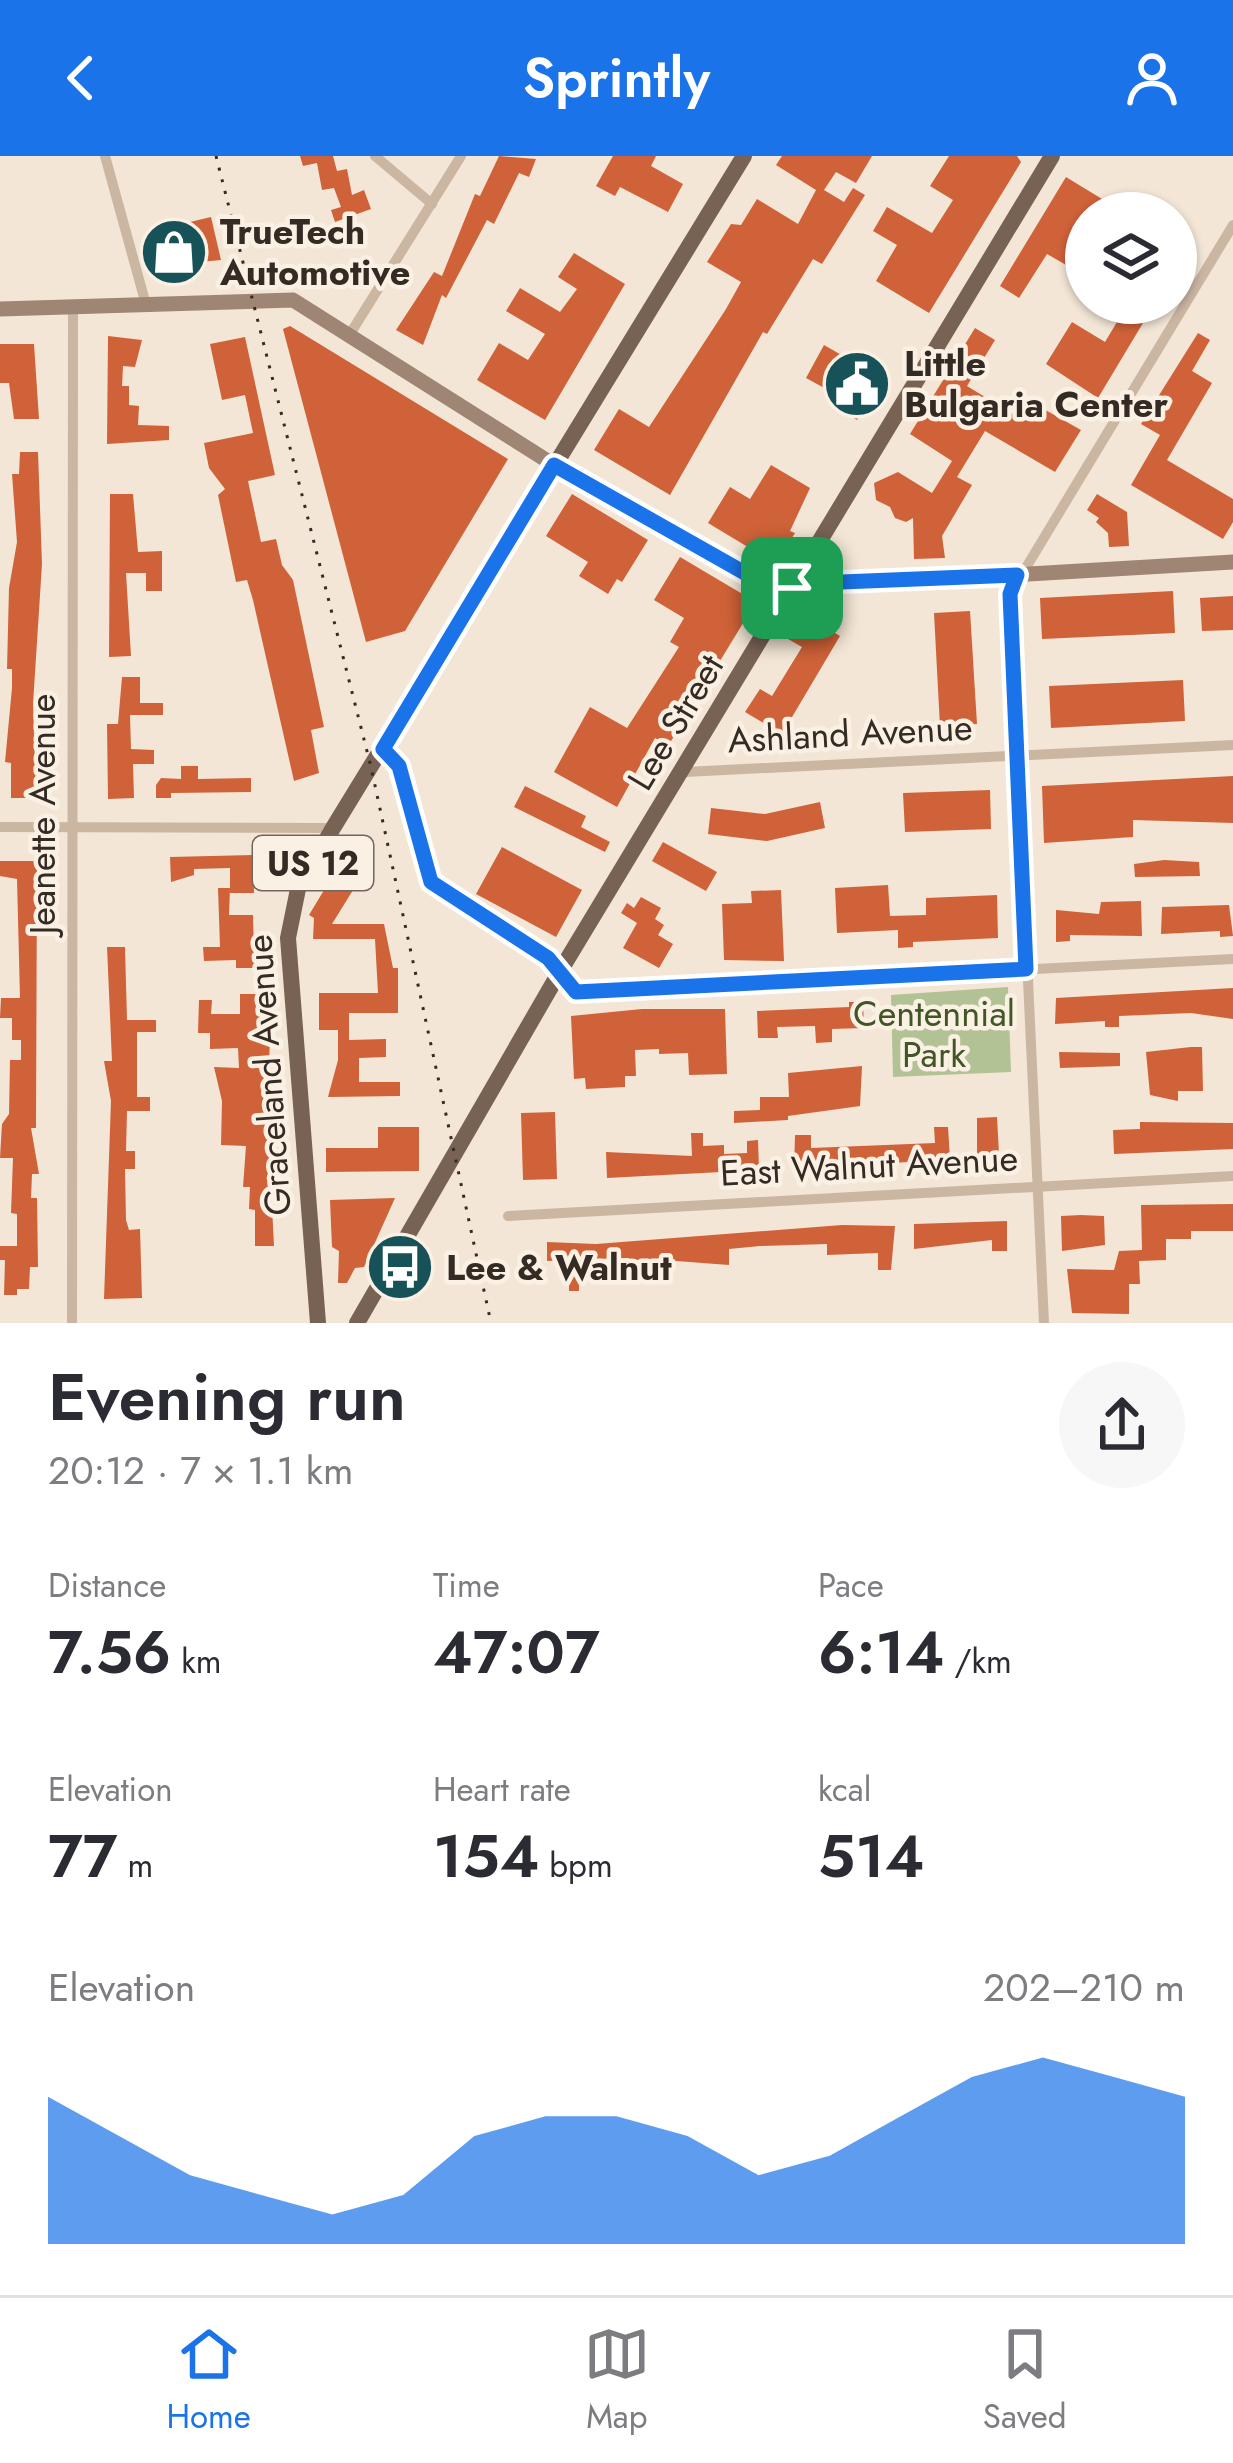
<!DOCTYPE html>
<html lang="en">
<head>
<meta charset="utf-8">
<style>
	:root { --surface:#fff; --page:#f7f7f7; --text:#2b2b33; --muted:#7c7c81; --line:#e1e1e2; --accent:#1a73e8 }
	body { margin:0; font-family:Jost,sans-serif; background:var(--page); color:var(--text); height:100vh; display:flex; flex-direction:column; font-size:45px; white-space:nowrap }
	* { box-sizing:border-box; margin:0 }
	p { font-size:39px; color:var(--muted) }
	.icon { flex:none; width:66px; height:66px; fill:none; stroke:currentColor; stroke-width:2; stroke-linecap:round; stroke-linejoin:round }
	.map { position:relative; height:1167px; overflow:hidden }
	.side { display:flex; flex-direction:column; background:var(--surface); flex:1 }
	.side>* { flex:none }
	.buttons { position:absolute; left:1065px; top:36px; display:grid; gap:24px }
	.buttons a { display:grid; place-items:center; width:132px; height:132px; border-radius:50%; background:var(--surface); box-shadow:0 3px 9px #0004; font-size:60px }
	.pin { position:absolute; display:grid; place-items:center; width:102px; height:102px; color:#fff; margin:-51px; border-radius:24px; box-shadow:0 6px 18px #0006 }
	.round { display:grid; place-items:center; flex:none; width:126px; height:126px; border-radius:63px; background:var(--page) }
	.overview { display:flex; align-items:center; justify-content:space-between; height:204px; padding:0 48px }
	h1 { font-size:66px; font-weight:600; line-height:90px }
	.stats { display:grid; grid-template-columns:repeat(3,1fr); gap:18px; height:204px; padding:12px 48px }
	.stats div { display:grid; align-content:center }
	.stats b { font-size:60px; font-weight:600 }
	.stats small { font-size:33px; font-weight:400 }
	.stats p { font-size:33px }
	.chart { height:336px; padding:24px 48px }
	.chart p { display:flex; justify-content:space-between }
	.chart svg { width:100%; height:216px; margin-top:12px; fill:var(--accent); opacity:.7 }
	header { display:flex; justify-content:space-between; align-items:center; height:156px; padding:0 48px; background:var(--accent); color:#fff; font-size:54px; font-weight:600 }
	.menu { display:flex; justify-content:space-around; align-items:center; height:168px; border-top:3px solid var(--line); background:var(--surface); font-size:33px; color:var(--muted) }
	.menu a { display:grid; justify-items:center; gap:6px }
	.menu .current { color:var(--accent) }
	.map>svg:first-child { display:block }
	.green { fill:#b2c295 }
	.building { fill:#cf6238 }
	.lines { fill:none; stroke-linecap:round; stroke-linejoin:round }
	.street { stroke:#cbb6a2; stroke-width:10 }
	.secondary { stroke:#9f8573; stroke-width:15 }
	.primary { stroke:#786254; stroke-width:16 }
	.rail { stroke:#352b25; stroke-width:3; stroke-dasharray:3 9; stroke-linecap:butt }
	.route-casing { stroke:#fff; stroke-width:24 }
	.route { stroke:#1a73e8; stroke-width:15 }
	.labels { text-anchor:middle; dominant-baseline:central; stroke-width:9; stroke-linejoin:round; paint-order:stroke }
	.shield { fill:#faf0e3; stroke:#70665e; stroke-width:3 }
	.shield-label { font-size:33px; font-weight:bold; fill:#352b25 }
	.poi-label { font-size:36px; font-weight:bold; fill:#352b25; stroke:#faf0e3; text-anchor:start }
	.street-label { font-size:36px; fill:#352b25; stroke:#faf0e3 }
	.park-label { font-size:36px; fill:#425527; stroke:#faf0e3 }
</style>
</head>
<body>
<header><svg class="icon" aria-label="back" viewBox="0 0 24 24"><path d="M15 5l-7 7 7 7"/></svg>Sprintly<svg class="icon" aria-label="person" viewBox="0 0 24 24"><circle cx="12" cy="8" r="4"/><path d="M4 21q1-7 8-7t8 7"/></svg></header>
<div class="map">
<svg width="1233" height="1167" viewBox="0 0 1233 1167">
	<rect width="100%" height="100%" fill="#f3e6d6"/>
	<path class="green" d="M1008 831 1011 916 893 921 891 839Z"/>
	<g class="building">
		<path d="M300 0H333L337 15 347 13 352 39 364 34 371 53 335 66 331 54 341 51 334 32 322 34 317 7 303 10Z"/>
		<path d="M499 0 536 3 529 21 519 17 494 68 487 64 446 142 442 139 423 189 396 174 434 116 442 120 475 38 480 40Z"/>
		<path d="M613 0H656L651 10 683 28 668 56 620 31 615 40 596 30Z"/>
		<path d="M782 0H872L856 27 836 16 824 34 844 46 853 32 865 39 822 108 813 103 767 178 763 176 670 339 594 294 619 253 649 271 726 153 741 126 707 106 731 68 741 69 757 43 798 68 816 34 776 9Z"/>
		<path d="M949 0H1017L1021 6 929 157 876 125 897 89 873 75 887 51 932 77 953 44 930 30Z"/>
		<path d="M1066 21 1125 57H1086V106L1080 117 1047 98 1019 142 1000 130Z"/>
		<path d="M211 61 221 104 157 110 148 76Z"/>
		<path d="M574 97 625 128 545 264 477 224 499 187 528 204 545 178 506 155 520 132 560 156 577 133 558 121Z"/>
		<path d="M1108 147H1155L1098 242 1046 208 1072 166 1105 186 1123 156Z"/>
		<path d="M290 170 508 303 405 475 366 486 283 173Z"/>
		<path d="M975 172 995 184 967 230 1016 260 1026 243 1081 274 1055 316 985 275 957 321 972 329 942 380 945 402 914 403 913 362 906 366 895 362 890 351 876 344 874 327 898 316 932 337 952 305 910 278Z"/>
		<path d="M1198 177 1210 184 1192 215 1212 227 1167 304 1233 343V366L1223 383 1131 329 1160 279 1141 268Z"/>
		<path d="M108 180 142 184 135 211 123 210 122 230H129V249L139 250 138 269 169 270V284L107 288Z"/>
		<path d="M245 181 275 319 248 325 261 386 276 383 282 409 293 424 324 571 311 574 319 617 294 625 253 444 247 424 236 426 218 339 225 333 209 312 204 287 253 277 245 239 222 244 210 188Z"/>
		<path d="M0 188H34L39 263H14L9 227H0Z"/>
		<path d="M824 189 845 201 850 194 885 215 857 264 833 249 839 240 806 222Z"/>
		<path d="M20 296H38L42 408 33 548 36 638 26 642H11V607L5 606 12 532V513H7L9 432 17 386 12 318H19Z"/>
		<path d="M771 309 810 332 790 375 795 377 776 408 708 367 730 331 750 343Z"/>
		<path d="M110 338H133L138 396 162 395V435H146V417H126L131 500 109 501Z"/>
		<path d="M572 338 648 384 622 426 617 423 608 438 579 420 588 406 546 380Z"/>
		<path d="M1097 338 1127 356 1129 390 1109 391 1108 377 1096 366 1099 362 1087 354Z"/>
		<path d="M680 401 756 446 668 590 655 582 617 651 554 616 590 551 627 572 679 491 670 486 684 462 654 444Z"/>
		<path d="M1173 435 1175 477 1042 483 1040 442Z"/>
		<path d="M1233 440V474L1202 475 1200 442Z"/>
		<path d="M970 455 977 568 940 571 934 457Z"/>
		<path d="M803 458 840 480 782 578 745 556 760 533 772 540 802 491 788 483Z"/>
		<path d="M122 521H140V547H163V559H130L131 593 154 594V608H133L134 642 108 643 107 568H118Z"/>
		<path d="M1183 524 1185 565 1051 572 1049 530Z"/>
		<path d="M181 610H198V623L251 622V636L171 637V642H156V629L161 622 181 623Z"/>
		<path d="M1233 620V667L1133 664V681L1044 687 1042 630Z"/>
		<path d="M525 630 586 660 581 671 610 686 605 696 514 651Z"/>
		<path d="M990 634 991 673 905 676 903 637Z"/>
		<path d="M820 646 825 672 767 685 708 678 711 652 765 658Z"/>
		<path d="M663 686 717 716 706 735 652 705Z"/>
		<path d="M502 691 582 734 556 781 476 738Z"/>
		<path d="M253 699 254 737H230V712L194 713V719L171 726 170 701Z"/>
		<path d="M344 701 366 713 332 768H384L393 812H398V857H349V884L386 883V901L359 902V926H400V940L328 941 338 904V874H319V837H378L375 783H313L314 762 309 759Z"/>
		<path d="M1164 704 1199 706 1200 720 1135 721 1134 708Z"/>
		<path d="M0 705H37L36 972H31L39 1018H32L31 1042H37L38 1111H30L29 1133H17V1139H4L5 1104H0V1090H17V1058L11 1057 13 1002H0L2 968 9 958 10 904H21V884H12V862H0L1 842H20L17 723 0 720Z"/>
		<path d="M888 729 890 760 926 759V742L997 739 998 782 913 786V791L898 792V774L837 777 835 732Z"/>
		<path d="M218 732H230L229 759H253L254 796 265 795V812H236V804L204 805 203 791H220Z"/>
		<path d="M781 734 784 805 724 804 722 748 752 747 751 735Z"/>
		<path d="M641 741 661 752 655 763 664 769 658 779 673 788 659 812 623 792 637 767 621 757 627 747 634 752Z"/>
		<path d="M1141 745 1142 780 1070 779V785L1056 786V754L1099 758 1101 746Z"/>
		<path d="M1229 749 1233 780 1220 781V775L1161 778 1162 751Z"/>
		<path d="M107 791H125L127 864H156V876H137V941H150V955H127L126 995H135V1013H125L126 1064 129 1074 140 1073 142 1142 104 1143 111 945 104 905H112Z"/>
		<path d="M1233 832V863L1191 857 1119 860V871H1105V865L1055 868 1056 842Z"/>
		<path d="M240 838H264L265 883H270L267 952 274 1090H255V1054L249 1053 250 1031H243L246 990 221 989 222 945 214 911 239 912 238 892 210 893V877H198L199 844H212L211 858H240Z"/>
		<path d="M849 846H863L864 872 832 873V886L816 887 815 870 777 871 778 882H758L757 855 849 851Z"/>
		<path d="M642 853H725L727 918 689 919 688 897 659 898V893L635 894 636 920H625V931L586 933 585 922 574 923 571 860Z"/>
		<path d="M1191 891H1202L1203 935H1178V945L1150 939 1146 896Z"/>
		<path d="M1059 896 1120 897V910L1060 912Z"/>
		<path d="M862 910 860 950 788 960V964L734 967V955L760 954V941H789L788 917Z"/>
		<path d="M555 956 557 1023 523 1024 521 957Z"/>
		<path d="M997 961 999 998H977V962Z"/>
		<path d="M1140 966 1233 967V993L1114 998 1113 974 1140 973Z"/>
		<path d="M378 971H419V1015L326 1016V992H378Z"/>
		<path d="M934 971H948L950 1003 794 1014 795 979H811V992L935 987Z"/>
		<path d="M691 977H703V990L724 989V998L747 997V985L758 984 759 1014 607 1022 606 996 692 1000Z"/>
		<path d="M395 1042 364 1111 355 1112 347 1127H338L339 1095 332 1091 330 1044Z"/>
		<path d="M1233 1048V1075H1191V1083H1166V1104L1139 1105 1140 1128H1129V1158L1072 1157 1067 1113 1114 1114 1119 1095 1142 1094 1141 1049Z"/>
		<path d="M1081 1059 1104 1060 1105 1089 1062 1095 1061 1060Z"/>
		<path d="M1007 1065V1095H992V1084L914 1093V1068Z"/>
		<path d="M842 1069 895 1070 891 1114H878V1097L827 1099V1088L760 1090 729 1093V1109L676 1105 673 1111 630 1113 629 1102 592 1103V1119H579V1135H569V1104L547 1105V1086L596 1088Z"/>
	</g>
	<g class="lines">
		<g class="street">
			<path d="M105 0 145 145"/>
			<path d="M375 0 432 48"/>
			<path d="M350 178 461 0"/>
			<path d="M383 593 399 610 431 726 548 802 576 836 1233 803"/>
			<path d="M685 616 1233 589"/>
			<path d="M0 671 333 672"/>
			<path d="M508 1060 1233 1020"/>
			<path d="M72 1167 73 149"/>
			<path d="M1044 1167 1010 438 1233 69"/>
		</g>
		<path class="secondary" d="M0 153 293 144 554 309 766 429 792 432 1233 406"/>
		<g class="primary">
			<path d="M318 1167 288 782 298 733 333 672 744 0"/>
			<path d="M357 1167 559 817 1052 0"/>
		</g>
		<path class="rail" d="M216 0 371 611 491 1167"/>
	</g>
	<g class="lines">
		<defs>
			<path id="route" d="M554 309 766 429 1017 419 1010 438 1026 813 576 836 548 802 431 726 399 610 383 593Z"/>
		</defs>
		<use href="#route" class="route-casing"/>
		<use href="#route" class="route"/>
	</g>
	<defs>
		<symbol id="shop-disc" viewBox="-11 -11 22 22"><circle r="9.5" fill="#185259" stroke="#faf0e3"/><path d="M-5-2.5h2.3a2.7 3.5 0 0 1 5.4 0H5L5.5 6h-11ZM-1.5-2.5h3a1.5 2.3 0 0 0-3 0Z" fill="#fff"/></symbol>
		<symbol id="civic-disc" viewBox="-11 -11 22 22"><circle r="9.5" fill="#185259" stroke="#faf0e3"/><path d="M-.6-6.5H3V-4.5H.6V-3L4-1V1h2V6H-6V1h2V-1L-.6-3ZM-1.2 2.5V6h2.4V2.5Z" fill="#fff"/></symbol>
		<symbol id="bus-disc" viewBox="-11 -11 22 22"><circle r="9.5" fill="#185259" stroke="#faf0e3"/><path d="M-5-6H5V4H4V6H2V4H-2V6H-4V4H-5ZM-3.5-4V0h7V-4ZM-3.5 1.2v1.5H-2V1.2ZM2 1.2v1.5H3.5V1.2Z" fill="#fff"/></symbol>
	</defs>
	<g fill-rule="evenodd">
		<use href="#shop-disc" x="136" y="58" width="76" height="76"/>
		<use href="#civic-disc" x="819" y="190" width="76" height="76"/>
		<use href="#bus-disc" x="362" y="1073" width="76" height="76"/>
	</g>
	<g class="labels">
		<rect class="shield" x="253" y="680" width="120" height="54" rx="9"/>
		<g class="shield-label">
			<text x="313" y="707">US 12</text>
		</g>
		<g class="poi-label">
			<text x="220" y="75">TrueTech<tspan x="220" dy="41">Automotive</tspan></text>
			<text x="904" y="207">Little<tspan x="904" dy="41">Bulgaria Center</tspan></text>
			<text x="446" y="1111">Lee &amp; Walnut</text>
		</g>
		<g class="street-label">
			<text transform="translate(675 566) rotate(-59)">Lee Street</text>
			<text transform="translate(850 577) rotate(-3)">Ashland Avenue</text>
			<text transform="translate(42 658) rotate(-90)">Jeanette Avenue</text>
			<text transform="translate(268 919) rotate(-94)">Graceland Avenue</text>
			<text transform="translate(869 1009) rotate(-3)">East Walnut Avenue</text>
		</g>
		<g class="park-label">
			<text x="934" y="857">Centennial<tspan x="934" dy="41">Park</tspan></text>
		</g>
	</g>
</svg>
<div class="buttons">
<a><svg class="icon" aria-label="layers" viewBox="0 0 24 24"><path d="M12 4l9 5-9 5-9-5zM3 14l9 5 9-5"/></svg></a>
</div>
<div class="pin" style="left:792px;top:432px;background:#1e9e55"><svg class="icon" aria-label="arrive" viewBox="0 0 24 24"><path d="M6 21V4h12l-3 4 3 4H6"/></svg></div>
</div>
<section class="side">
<div class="overview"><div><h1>Evening run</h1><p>20:12 · 7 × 1.1 km</p></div><a class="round"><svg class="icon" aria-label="share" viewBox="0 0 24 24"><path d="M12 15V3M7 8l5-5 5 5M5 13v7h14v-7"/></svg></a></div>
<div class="stats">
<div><p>Distance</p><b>7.56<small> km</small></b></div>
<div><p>Time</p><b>47:07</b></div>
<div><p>Pace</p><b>6:14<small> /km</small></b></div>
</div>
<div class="stats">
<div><p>Elevation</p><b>77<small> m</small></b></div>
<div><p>Heart rate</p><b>154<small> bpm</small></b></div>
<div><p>kcal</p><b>514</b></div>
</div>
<div class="chart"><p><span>Elevation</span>202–210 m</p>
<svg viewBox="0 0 160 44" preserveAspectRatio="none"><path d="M0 44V14L10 22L20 30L30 34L40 38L50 34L60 22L70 18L80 18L90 22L100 30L110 26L120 18L130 10L140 6L150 10L160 14V44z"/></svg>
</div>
</section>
<nav class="menu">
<a class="current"><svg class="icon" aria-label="home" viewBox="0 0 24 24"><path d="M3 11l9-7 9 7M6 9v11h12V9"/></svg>Home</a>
<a><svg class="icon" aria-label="map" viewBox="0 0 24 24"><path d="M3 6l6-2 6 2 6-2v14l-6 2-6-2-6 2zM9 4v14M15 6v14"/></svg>Map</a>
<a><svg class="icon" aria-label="saved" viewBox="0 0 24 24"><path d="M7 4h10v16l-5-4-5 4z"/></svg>Saved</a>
</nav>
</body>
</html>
